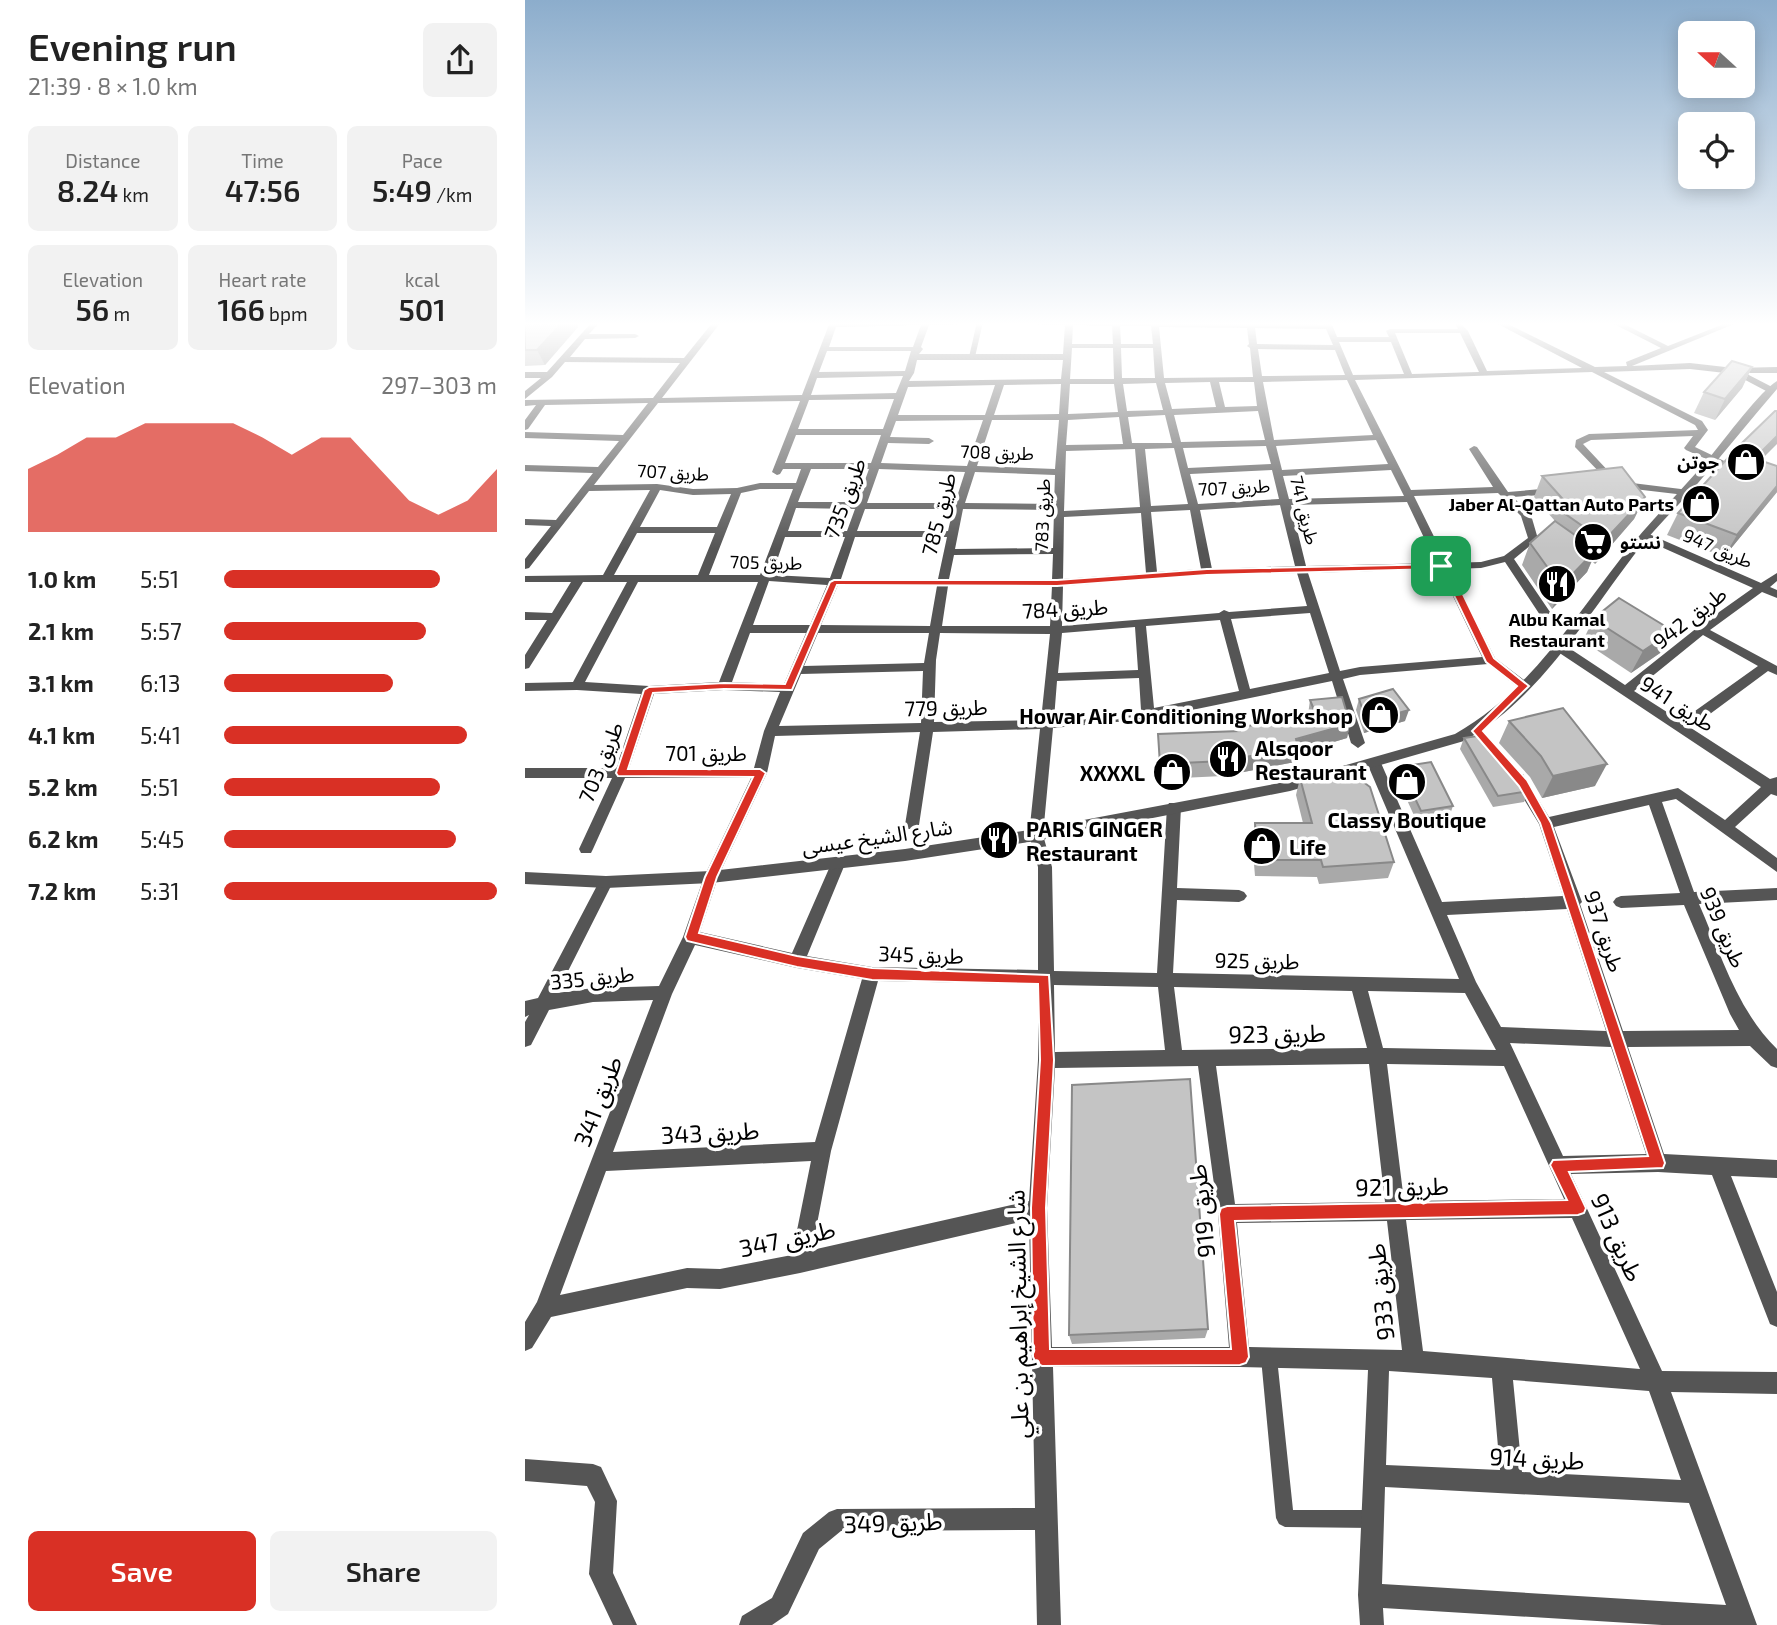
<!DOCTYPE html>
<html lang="en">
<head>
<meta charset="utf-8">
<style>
	:root { --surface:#fff; --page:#f2f2f2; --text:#222; --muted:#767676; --accent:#d93025 }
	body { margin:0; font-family:"Exo 2","Noto Sans Arabic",sans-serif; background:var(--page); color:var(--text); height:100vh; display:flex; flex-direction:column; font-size:26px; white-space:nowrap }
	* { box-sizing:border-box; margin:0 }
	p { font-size:23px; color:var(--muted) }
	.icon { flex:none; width:38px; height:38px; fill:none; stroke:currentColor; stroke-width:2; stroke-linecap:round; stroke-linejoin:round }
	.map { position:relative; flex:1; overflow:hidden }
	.panel { display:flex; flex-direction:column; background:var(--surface); width:525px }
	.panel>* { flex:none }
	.needle { width:46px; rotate:291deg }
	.fabs { position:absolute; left:1153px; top:21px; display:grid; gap:14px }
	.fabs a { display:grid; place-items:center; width:77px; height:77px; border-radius:10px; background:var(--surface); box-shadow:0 4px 18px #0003; font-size:35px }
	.pin { position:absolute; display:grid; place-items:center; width:60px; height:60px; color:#fff; margin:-30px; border-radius:14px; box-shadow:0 4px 10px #0006 }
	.round { display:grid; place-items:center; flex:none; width:74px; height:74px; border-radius:10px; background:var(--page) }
	.headline { display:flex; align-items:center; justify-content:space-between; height:119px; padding:0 28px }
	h1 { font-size:38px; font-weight:600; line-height:52px }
	.figures { display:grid; grid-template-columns:repeat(3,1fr); gap:10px; height:119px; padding:7px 28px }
	.figures div { display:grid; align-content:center; border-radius:10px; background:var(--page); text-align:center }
	.figures b { font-size:30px; font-weight:600 }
	.figures small { font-size:19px; font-weight:400 }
	.figures p { font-size:19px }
	.chart { height:196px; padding:14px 28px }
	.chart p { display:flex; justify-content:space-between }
	.chart svg { width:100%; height:126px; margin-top:7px; fill:var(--accent); opacity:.7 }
	.primary-button { display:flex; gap:14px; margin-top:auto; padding:14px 28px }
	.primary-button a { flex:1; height:80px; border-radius:10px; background:var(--accent); color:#fff; font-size:28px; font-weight:600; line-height:80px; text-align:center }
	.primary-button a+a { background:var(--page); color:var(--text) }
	ul { padding:0 28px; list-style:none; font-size:23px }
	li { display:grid; grid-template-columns:112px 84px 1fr; align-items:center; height:52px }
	li i { height:18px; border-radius:9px; background:var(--accent) }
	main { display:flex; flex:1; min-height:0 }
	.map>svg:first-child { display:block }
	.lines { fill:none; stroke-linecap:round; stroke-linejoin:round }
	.service { fill:#555; fill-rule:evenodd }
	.minor { fill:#555; fill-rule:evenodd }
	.tertiary { fill:#555; fill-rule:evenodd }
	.wall { fill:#a9a9a9 }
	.shaded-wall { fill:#898989 }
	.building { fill:#c4c4c4; stroke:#898989; stroke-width:2 }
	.route { fill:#d93025; stroke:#fff; stroke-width:2; fill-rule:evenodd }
	.labels { text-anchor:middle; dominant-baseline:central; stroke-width:7; stroke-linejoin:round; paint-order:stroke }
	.far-street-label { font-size:18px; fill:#000; stroke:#fff }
	.far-poi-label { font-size:18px; font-weight:bold; fill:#000; stroke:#fff; text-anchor:end }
	.street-label { font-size:21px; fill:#000; stroke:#fff }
	.poi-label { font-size:21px; font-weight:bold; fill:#000; stroke:#fff; text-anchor:start }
	.near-street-label { font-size:24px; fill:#000; stroke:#fff }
</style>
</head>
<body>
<main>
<section class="panel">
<div class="headline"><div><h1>Evening run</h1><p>21:39 · 8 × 1.0 km</p></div><a class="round"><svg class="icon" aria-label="share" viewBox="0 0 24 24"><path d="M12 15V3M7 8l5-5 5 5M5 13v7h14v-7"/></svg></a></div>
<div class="figures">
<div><p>Distance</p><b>8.24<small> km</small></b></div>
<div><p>Time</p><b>47:56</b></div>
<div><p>Pace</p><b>5:49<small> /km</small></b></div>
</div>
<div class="figures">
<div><p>Elevation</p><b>56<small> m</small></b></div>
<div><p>Heart rate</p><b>166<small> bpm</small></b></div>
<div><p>kcal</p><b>501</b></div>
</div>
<div class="chart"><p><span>Elevation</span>297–303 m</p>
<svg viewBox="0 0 160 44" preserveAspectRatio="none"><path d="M0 44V22L10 17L20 11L30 11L40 6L50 6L60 6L70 6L80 11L90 17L100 11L110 11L120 22L130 33L140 38L150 33L160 22V44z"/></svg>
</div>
<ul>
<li><b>1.0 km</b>5:51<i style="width:79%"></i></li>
<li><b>2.1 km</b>5:57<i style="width:74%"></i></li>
<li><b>3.1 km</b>6:13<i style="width:62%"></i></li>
<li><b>4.1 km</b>5:41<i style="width:89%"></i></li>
<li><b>5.2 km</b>5:51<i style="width:79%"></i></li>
<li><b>6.2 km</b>5:45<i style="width:85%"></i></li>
<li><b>7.2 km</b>5:31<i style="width:100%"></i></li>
</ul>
<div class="primary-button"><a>Save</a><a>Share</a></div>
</section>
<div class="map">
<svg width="1252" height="1625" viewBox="0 0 1252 1625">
	<rect width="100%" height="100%" fill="#fff"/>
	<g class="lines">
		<g class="service">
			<path d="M452 322H458L450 357 447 359 444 357Z"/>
			<path d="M744 1350 750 1352 752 1358 768 1510H848L854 1513 857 1519 854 1525 848 1528 760 1527 754 1524 751 1518 736 1358 738 1352Z"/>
		</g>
		<g class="minor">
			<path d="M67 322H75L64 334H110L114 336 110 338 60 339 45 357 159 358 188 322H196L137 398 277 395 305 322H446L442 324 404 325 396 347 398 349 394 354H538L540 325 506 324 502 322H729L799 325 798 322H806L812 337H864L861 331 865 329H933L931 325 935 323 943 331 962 371 1057 368 969 322H979L1070 367 1102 366 1101 362 1136 348 1085 322H1095L1143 346 1204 322H1214L1107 366 1165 363 1209 368 1252 367V373H1220L1249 388V392H1243L1209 374 1165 369 1079 372 1177 421 1183 430 1170 447 1220 471 1212 473 1161 450 1159 448 1168 436 1066 440 1058 444 1087 475 1099 482 1164 490V494L1160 495 1092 487 1081 479 1050 447 1051 440 1064 434 1173 430 1170 425 1067 372 830 380 886 490 968 487 944 449 949 446 952 447 983 492 1028 488 1033 491 1028 494 988 497 1006 515 1013 539 989 559 1025 612 1023 615H1015L980 562 956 568 925 569 970 658 1003 683 1005 686 1003 689H995L963 664 835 675 818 679 840 743 833 748 826 743 807 681 623 719 528 728 518 835 527 867 529 971 632 973 642 807 644 803H654L656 807 652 888 714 890 719 892 722 896 719 900 714 902 652 900 648 973 934 979 842 763 844 759H854L856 763 917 902 1038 896 1014 824 986 778 988 774H998L1024 817 1153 788 1200 820 1236 787 1030 650V644H1038L1100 685 1173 627 1228 588 1116 538V534H1124L1236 583 1252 573V581L1245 587 1252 590V598L1237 592 1185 630 1252 666V675L1243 671 1166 728 1245 779 1252 777V796L1246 794 1210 827 1252 858V872L1151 799 1137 802 1169 892 1252 888V900L1174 904C1196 954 1212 1010 1252 1049V1068L1246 1066 1225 1046 1103 1047 1139 1154 1252 1160V1178L1206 1176 1252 1292V1327L1245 1324 1187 1175 1133 1172 1046 1174 1137 1371 1252 1372V1394L1146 1392 1232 1625H1137L858 1608 859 1625H835L833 1595 843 1370 715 1367H528L536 1625H512L510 1530 316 1531 294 1549 263 1614 247 1625H214L217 1616 247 1598 278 1533 304 1512 312 1509 510 1508 504 1220 275 1273 195 1289 162 1288 26 1317 7 1348 0 1351V1322L12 1302 128 1000 68 1002 24 1010 6 1045 0 1047V1022L4 1015 0 1017V1001L13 998 76 878 81 876 86 878 88 882 32 993 68 988 134 986 158 937 179 877 226 778H100L68 849 66 853H56L54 849 87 778H0V768H91L116 694 52 690 0 691V683L48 682 102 582H58L4 668 0 669V655L22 620H0V612L27 613 46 582H0V576L78 575 125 490 64 491 4 568 0 569V559L26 526 0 525V519L31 520 68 473 0 471V465L73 467 94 441 0 438V432L98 435 123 403 20 405 3 429 0 430V420L11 405 0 406V400L128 398 155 363 40 362 27 377 0 399V391L16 378H0V372H22ZM396 325 388 347H304L311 327ZM548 325 587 326 588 344H547ZM595 326H626L628 344H596ZM634 327 722 328 724 344 722 346 725 348 728 377 639 378ZM730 328 801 329 808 345 732 344ZM870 333H935L954 372 887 374ZM814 342H866L879 374 828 375ZM547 348H588L589 379H545ZM596 348H628L630 378H597ZM733 349 810 350 820 375 737 376ZM302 351H386L380 371 294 372ZM392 360H538L536 379 384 381 389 373ZM378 376 371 393 286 395 292 378ZM822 380 848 435 749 440 738 382ZM685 382 691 407 647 409 640 383ZM694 382H729L732 406 700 407ZM631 383 638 410 602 411 598 384ZM536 384 534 414 469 415 479 385ZM545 384H589L593 412 543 414ZM470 385 460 415H373L383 387ZM369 399 358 429H273L284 400ZM275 401 247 472 252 475 255 474 258 469H276L271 483H235L212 488 168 489 132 484 69 485 133 403ZM733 411 740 440 656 442 649 415ZM640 415 647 443H607L603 417ZM594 417 598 444 541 445 543 420ZM458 420 442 466 356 463 363 443 404 444 409 441 404 438 365 437 371 421ZM467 420H534L530 469 452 466ZM271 435H356L346 463H260ZM851 440 863 464 757 470 751 446ZM741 446 746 464 663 468 658 448ZM649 448 663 504 626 506 620 449ZM610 449 615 507 539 511 541 451ZM286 469H344L332 502H273ZM354 469 440 472 430 503H342ZM747 470 754 499 673 504 665 474ZM866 470 879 496 764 499 758 476ZM450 472 530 475 529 504 440 503ZM235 489H268L235 575H184L216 493ZM135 490 168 495 206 494 192 527H115ZM973 493 996 516 1003 538 979 556 956 562 922 563 889 496ZM882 502 911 563 781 566 766 505ZM755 505 770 566 687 569 675 510ZM271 508 330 509 322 531H263ZM340 509H428L423 531H332ZM438 509 529 510 528 548 430 549ZM665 510 676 569 632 572 626 512ZM616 513 621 573 538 579 539 517ZM112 533H190L173 575H89ZM260 537H320L305 578 247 575ZM330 537H422L413 579H316ZM528 554 527 580 424 579 429 555ZM915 569 957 657 835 667 815 671 783 573ZM772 573 782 606 704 612 699 610 694 613 537 626 538 586 682 575ZM244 581 302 585 285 625H228ZM113 582H233L194 682 124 686 60 682ZM313 585 412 586 405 626 296 625ZM423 586H527L525 626H417ZM785 613 804 673 725 689 706 619ZM695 620 714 691 629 708 621 626ZM610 627 613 670 533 673 537 633ZM225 633H281L259 684 207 682ZM293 633H404L399 663 279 666ZM415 633 525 634 516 720 409 722 411 660ZM1178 635 1233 666 1156 721 1109 691ZM398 671 396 723 254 726 276 674ZM614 678 616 710 529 719 532 681ZM199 690 255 692 239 731 229 768H104L129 694ZM515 729 504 835 513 867V970L347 967 282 956 320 864 318 860H308L306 864 267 953 175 932 193 877 242 773 250 736 395 732 380 825 382 829H392L394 825 408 732ZM1124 805 1155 893 1096 896 1091 898 1088 902 1091 906 1096 908 1159 905 1205 1014 1214 1030 1098 1031 1055 904 1057 902 1029 827ZM1042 909 1081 1031 976 1027 951 982 922 915ZM170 945 272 968 337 979 290 1142 88 1152 147 994ZM353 981 513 984V1060L504 1201 287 1250 306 1151ZM529 985 633 987 640 1050 530 1052ZM649 987 827 991 842 1048 657 1050ZM843 991 940 993 971 1050 858 1048ZM985 1043 1086 1047 1121 1154 1038 1156ZM844 1064 860 1202 710 1204 691 1066ZM862 1064 979 1066 1039 1199 879 1201ZM673 1066 693 1214 704 1347H527L522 1208 530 1068ZM286 1161 267 1255 195 1269 162 1268 35 1295 81 1171ZM1047 1218 1115 1369 898 1351 881 1220ZM862 1221 877 1350 724 1347 712 1223ZM864 1371 967 1378 975 1470 861 1465ZM988 1380 1124 1391 1156 1480 997 1472ZM860 1487 1164 1503 1201 1605 857 1584Z"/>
			<path d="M0 1459 68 1464 76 1467 92 1501 88 1573 112 1625H88L64 1574 70 1502 62 1486 0 1481Z"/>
		</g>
		<path class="tertiary" d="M1252 381V389C1225 420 1200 452 1173 483 1155 504 1134 524 1116 546 1062 615 1017 697 939 741L765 791 511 841 380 861 186 883 81 888 0 884V872L81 876 186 871 380 849 511 829 765 781 930 734C1002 694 1047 621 1097 557 1124 522 1156 491 1185 457 1199 440 1236 390 1252 381Z"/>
	</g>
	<g class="wall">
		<path d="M0 322H51L53 327 20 365 0 366Z"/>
		<path d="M1227 367 1217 388 1190 420 1169 413 1179 392Z"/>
		<path d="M1252 411 1235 460 1252 466V492L1199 557 1142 535 1153 513 1214 450 1217 443Z"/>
		<path d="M1017 476 1120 497 1109 519 1070 564 1067 561 1062 572 1027 609 997 565 1005 543 1030 521 1009 497Z"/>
		<path d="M1068 619 1148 631 1135 653 1106 673 1058 641Z"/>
		<path d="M834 699 880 721 839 733 831 710Z"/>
		<path d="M785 700 825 724 822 738 772 753 770 762 698 776 635 779 633 734 714 731 715 727 783 718V715Z"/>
		<path d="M984 721 1070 786 1017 798 1005 777 974 743Z"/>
		<path d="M939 738 1004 791 999 802 968 807 935 749Z"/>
		<path d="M875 767 928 806 924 817 892 822 872 778Z"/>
		<path d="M775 778 869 862 863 878 794 884 792 877 730 876 727 840 730 823H778L771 795Z"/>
		<path d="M683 1329 680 1338 547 1344 544 1335Z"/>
	</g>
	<g class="shaded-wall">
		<path d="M38 322H51L53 327 20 365 12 350Z"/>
		<path d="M1227 367 1217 388 1190 420 1200 399Z"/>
		<path d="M1252 436V444L1227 469 1237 451Z"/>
		<path d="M1252 486V492L1199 557 1212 535Z"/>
		<path d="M1120 497 1109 519 1070 564 1079 541Z"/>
		<path d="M1071 550 1062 572 1027 609 1036 586Z"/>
		<path d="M1148 631 1135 653 1106 673 1118 651Z"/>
		<path d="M884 710 880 721 839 733 842 722Z"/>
		<path d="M825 724 822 738 772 753 770 762 698 776 699 761Z"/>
		<path d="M1082 764 1070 786 1017 798 1028 776Z"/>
	</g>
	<g class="building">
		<path d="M0 322H38L12 350H0Z"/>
		<path d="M1207 361 1227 367 1200 399 1179 392Z"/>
		<path d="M1250 411H1252V436L1237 451 1217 443Z"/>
		<path d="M1211 449 1230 456 1228 458 1252 466V486L1212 535 1153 513Z"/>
		<path d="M1097 467 1120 497 1079 541 1039 513 1045 507 1017 476Z"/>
		<path d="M1030 521 1071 550 1036 586 1005 543Z"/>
		<path d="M1094 598 1148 631 1118 651 1068 619Z"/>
		<path d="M868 689 884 710 842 722 834 699Z"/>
		<path d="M817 697 825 724 771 739 773 747 699 761 635 764 633 734 715 731V727L792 717 785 700Z"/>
		<path d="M1038 708 1082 764 1028 776 1016 756 984 721Z"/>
		<path d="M959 735 996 778 1004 791 973 796 939 738Z"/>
		<path d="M906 762 928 806 896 811 875 767Z"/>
		<path d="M828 774 845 787 869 862 798 867 796 860H732L730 823H787L775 778Z"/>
		<path d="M665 1079 683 1329 544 1335 547 1085Z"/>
	</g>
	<linearGradient id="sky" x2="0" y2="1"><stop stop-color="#8cadcc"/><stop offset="0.59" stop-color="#fff"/><stop offset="1" stop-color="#fff" stop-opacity="0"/></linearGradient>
	<rect width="1252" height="549" fill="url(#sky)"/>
	<path class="route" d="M919 564 932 582 969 658 1004 686 958 731 1002 780 1026 823 1140 1163 1138 1168 1044 1172 1061 1208 1059 1213 1053 1215 710 1221 724 1357 721 1363 715 1365 517 1366 511 1363 508 1357 506 1208 515 1060 513 984 347 980 272 967 162 941 160 937 180 877 228 777 93 776 91 773 119 690 124 687 199 683 260 684 305 582 309 580H532L682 569ZM913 569 923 583 961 662 992 686 947 731 994 786 1015 823 1123 1156 1028 1160 1025 1165 1042 1200 702 1206 696 1208 694 1214 706 1349H525L521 1208 529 1060 524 975 347 968 272 956 174 933 192 877 241 773 235 769H103L128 693 199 689 267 690 312 585 532 586 682 575Z"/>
	<defs>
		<symbol id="shop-disc" viewBox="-11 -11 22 22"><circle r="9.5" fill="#000" stroke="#fff"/><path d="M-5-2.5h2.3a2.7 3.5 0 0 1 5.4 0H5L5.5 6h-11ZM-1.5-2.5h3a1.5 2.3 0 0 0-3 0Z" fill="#fff"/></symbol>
		<symbol id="supermarket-disc" viewBox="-11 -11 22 22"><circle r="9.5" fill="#000" stroke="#fff"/><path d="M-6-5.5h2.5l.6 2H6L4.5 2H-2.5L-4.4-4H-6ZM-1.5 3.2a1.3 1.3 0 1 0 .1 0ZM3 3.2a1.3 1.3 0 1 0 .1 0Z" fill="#fff"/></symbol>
		<symbol id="restaurant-disc" viewBox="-11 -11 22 22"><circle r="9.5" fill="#000" stroke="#fff"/><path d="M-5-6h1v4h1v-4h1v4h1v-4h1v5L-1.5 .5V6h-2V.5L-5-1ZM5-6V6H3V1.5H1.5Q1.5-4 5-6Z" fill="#fff"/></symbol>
	</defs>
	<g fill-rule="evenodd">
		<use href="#shop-disc" x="1199" y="440" width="44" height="44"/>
		<use href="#shop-disc" x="1154" y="482" width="44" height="44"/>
		<use href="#supermarket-disc" x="1046" y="520" width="44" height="44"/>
		<use href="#restaurant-disc" x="1010" y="562" width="44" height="44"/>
		<use href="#shop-disc" x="833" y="693" width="44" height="44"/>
		<use href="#restaurant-disc" x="681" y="737" width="44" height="44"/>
		<use href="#shop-disc" x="625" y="750" width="44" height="44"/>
		<use href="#shop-disc" x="860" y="760" width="44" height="44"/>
		<use href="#restaurant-disc" x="452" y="818" width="44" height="44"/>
		<use href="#shop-disc" x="715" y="824" width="44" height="44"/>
	</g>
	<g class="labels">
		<g class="far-street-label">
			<text transform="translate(472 452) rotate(2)">طريق 708</text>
			<text transform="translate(148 472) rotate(3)">طريق 707</text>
			<text transform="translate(709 487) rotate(-3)">طريق 707</text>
			<text transform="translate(780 510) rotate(76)">طريق 741</text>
			<text transform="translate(517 515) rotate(-88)">طريق 783</text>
			<text transform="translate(1193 548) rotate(23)">طريق 947</text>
			<text transform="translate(241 562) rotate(1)">طريق 705</text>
		</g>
		<g class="far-poi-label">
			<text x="1194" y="462">جوتن</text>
			<text x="1149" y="504">Jaber Al-Qattan Auto Parts</text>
			<text x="1095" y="542" text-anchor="start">نستو</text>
			<text x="1032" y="619" text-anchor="middle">Albu Kamal<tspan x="1032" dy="21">Restaurant</tspan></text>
		</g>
		<g class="street-label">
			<text transform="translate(319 498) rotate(-70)">طريق 735</text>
			<text transform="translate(413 514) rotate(-76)">طريق 785</text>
			<text transform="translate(540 608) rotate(-3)">طريق 784</text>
			<text transform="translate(1164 617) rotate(-38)">طريق 942</text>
			<text transform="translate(1153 703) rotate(33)">طريق 941</text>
			<text transform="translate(421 707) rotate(-1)">طريق 779</text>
			<text x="181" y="752">طريق 701</text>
			<text transform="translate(75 762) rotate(-68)">طريق 703</text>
			<text transform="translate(352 836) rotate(-8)">شارع الشيخ عيسى</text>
			<text transform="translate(1199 927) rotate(67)">طريق 939</text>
			<text transform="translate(1080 931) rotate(72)">طريق 937</text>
			<text transform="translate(396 954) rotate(2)">طريق 345</text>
			<text transform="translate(732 960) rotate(1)">طريق 925</text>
			<text transform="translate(67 977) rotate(-6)">طريق 335</text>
		</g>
		<g class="poi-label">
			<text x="828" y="715" text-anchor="end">Howar Air Conditioning Workshop</text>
			<text x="730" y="747">Alsqoor<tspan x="730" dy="24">Restaurant</tspan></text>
			<text x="620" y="772" text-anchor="end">XXXXL</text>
			<text x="882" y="819" text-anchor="middle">Classy Boutique</text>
			<text x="501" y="828">PARIS GINGER<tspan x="501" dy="24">Restaurant</tspan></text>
			<text x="764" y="846">Life</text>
		</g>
		<g class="near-street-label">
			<text transform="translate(752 1033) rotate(-1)">طريق 923</text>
			<text transform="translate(72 1101) rotate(-69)">طريق 341</text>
			<text transform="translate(185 1132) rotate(-3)">طريق 343</text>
			<text transform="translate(877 1186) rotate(-1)">طريق 921</text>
			<text transform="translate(676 1211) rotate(-96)">طريق 919</text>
			<text transform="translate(1093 1237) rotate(66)">طريق 913</text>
			<text transform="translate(262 1238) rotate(-12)">طريق 347</text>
			<text transform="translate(855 1292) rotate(-96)">طريق 933</text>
			<text transform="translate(492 1314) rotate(-91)">شارع الشيخ إبراهيم بن علي</text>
			<text transform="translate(1012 1458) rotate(3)">طريق 914</text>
			<text transform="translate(368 1522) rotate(-2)">طريق 349</text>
		</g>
	</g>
</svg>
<div class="fabs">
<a><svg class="needle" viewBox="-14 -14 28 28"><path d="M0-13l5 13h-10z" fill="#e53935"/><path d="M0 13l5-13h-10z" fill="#767676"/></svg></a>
<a><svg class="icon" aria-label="locate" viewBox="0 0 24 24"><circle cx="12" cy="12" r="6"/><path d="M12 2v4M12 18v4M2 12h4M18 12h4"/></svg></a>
</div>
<div class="pin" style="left:916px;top:566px;background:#1e9e55"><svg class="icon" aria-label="arrive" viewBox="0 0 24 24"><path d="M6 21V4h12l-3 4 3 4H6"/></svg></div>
</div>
</main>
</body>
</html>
